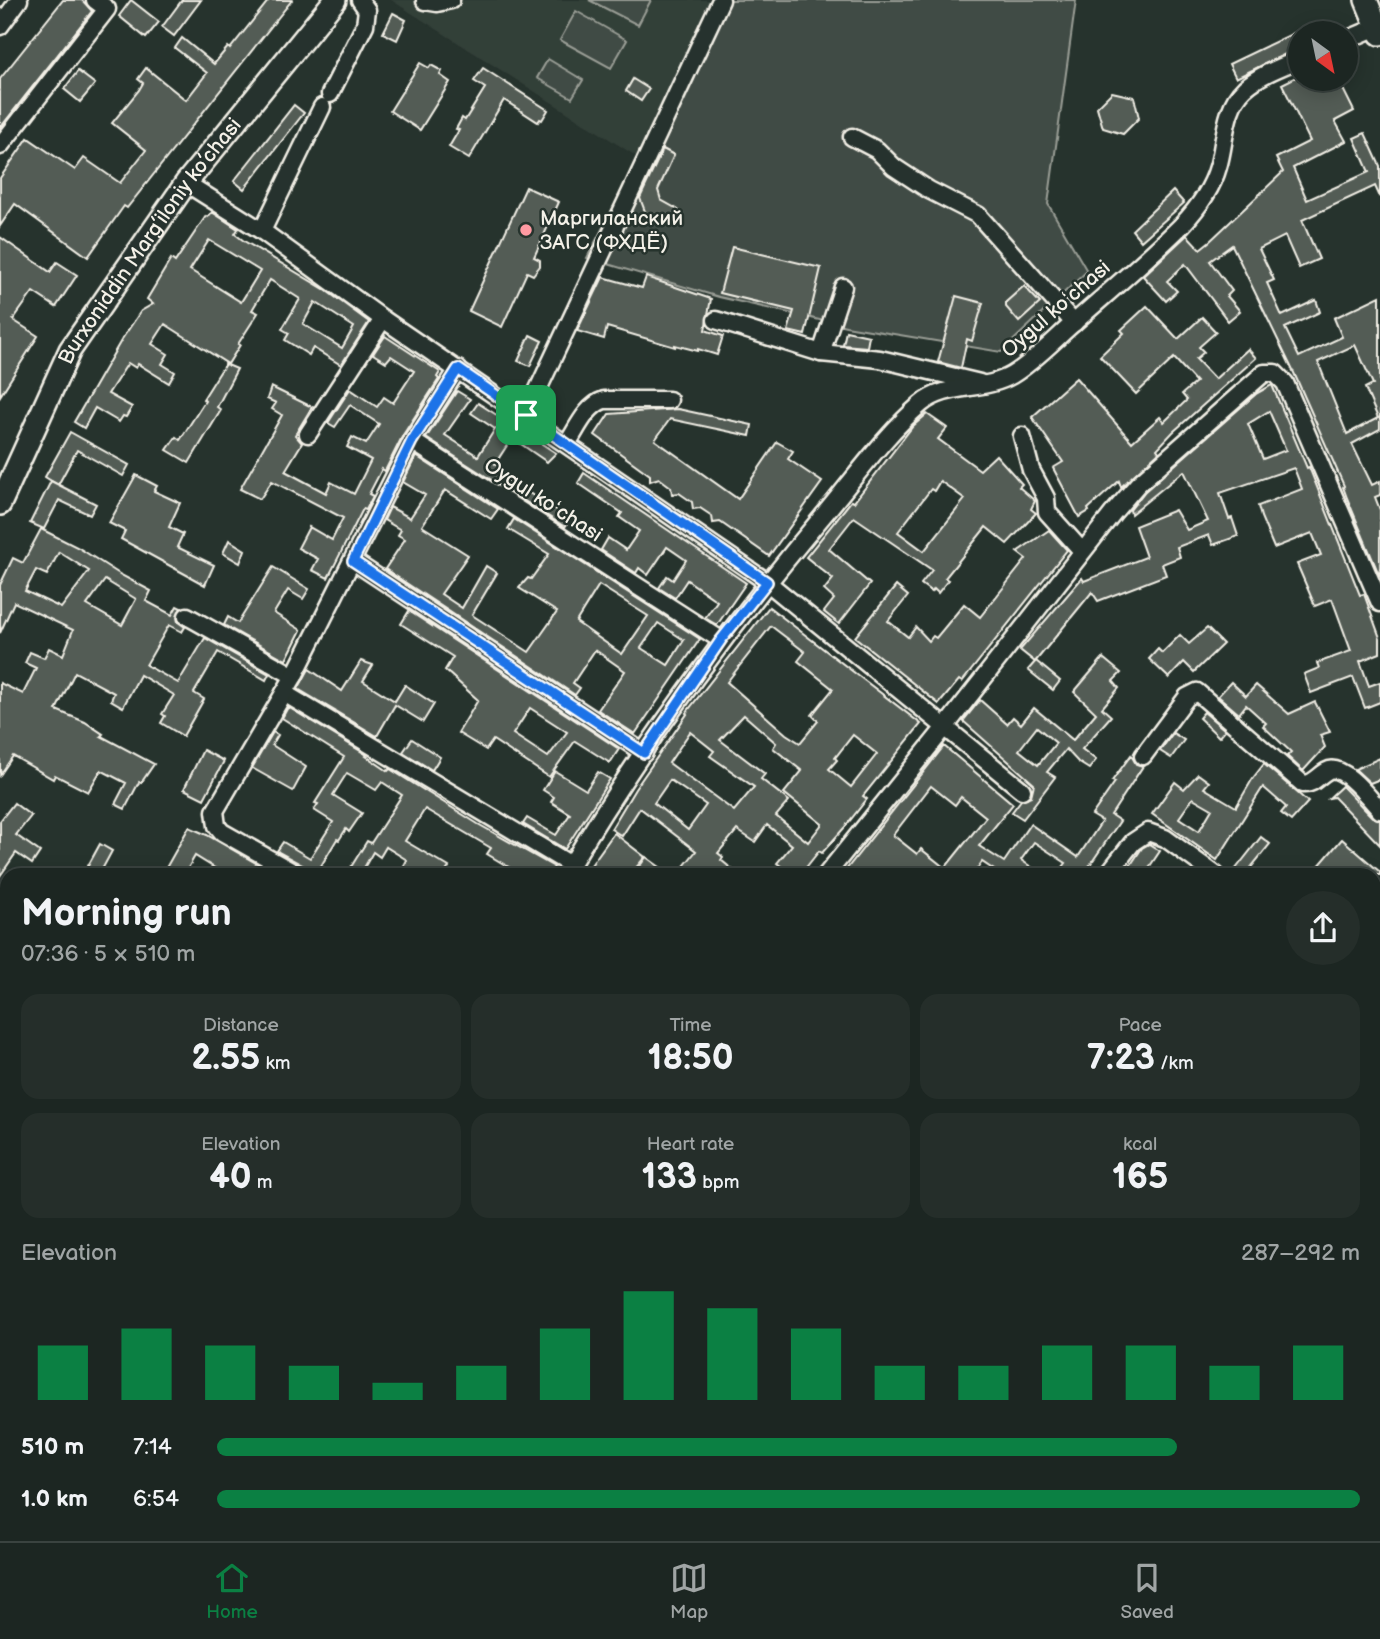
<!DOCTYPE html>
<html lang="en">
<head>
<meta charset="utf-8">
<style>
	:root { --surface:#1c2622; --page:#252e2a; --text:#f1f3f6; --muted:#a0a5a5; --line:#3a4340; --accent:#0b8043 }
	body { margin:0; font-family:"Balsamiq Sans",sans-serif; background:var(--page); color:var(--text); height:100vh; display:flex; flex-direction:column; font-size:26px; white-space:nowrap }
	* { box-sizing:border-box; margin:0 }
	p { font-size:23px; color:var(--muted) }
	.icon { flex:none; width:38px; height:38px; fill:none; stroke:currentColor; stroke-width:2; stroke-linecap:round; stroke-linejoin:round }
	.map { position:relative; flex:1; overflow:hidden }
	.drawer { position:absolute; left:0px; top:868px; width:1381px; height:674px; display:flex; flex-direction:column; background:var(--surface); border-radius:21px 21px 0 0; box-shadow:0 4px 18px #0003,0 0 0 2px var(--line) }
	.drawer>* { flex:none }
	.needle { width:46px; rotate:147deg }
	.tools { position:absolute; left:1288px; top:21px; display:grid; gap:14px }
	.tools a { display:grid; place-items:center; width:70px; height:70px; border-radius:50%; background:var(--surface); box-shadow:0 4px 18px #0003,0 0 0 2px var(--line); font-size:35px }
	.pin { position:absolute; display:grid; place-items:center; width:60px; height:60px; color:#fff; margin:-30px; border-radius:14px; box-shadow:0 4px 10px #0006 }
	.round { display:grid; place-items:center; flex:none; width:74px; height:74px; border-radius:37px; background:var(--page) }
	.head { display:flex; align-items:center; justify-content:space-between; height:119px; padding:0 21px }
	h1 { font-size:38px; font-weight:700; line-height:52px }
	.figures { display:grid; grid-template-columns:repeat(3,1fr); gap:10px; height:119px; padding:7px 21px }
	.figures div { display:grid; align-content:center; border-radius:18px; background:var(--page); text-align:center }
	.figures b { font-size:35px; font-weight:700 }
	.figures small { font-size:19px; font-weight:400 }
	.figures p { font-size:19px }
	.chart { height:196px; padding:14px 21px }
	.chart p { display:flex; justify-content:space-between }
	.chart svg { width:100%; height:126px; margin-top:7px; stroke:var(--accent); stroke-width:6 }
	ul { padding:0 21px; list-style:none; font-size:23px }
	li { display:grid; grid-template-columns:112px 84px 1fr; align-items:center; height:52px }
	li i { height:18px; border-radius:9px; background:var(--accent) }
	.menu { display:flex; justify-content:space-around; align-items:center; height:98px; border-top:2px solid var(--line); background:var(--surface); font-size:19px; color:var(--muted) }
	.menu a { display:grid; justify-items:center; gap:4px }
	.menu .current { color:var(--accent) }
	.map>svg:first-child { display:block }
	.built { fill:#333f39 }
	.green { fill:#414b45; stroke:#9a9e96; stroke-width:2 }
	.building { fill:#525c55; stroke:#f4f1e8; stroke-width:2; fill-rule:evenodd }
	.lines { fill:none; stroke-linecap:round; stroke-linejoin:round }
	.minor-casing { stroke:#f4f1e8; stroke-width:21 }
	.major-casing { stroke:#f4f1e8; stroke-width:26 }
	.minor { stroke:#26332d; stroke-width:16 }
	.major { stroke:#26332d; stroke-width:21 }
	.route-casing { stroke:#fff; stroke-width:14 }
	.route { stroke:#1a73e8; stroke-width:9 }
	.poi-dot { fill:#ff9aa2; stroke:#26332d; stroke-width:2.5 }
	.labels { text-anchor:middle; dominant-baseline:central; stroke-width:5; stroke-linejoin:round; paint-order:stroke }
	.poi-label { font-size:21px; fill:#f4f1e8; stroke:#26332d; text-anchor:start }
	.street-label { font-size:21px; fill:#f4f1e8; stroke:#26332d }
</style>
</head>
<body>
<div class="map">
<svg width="1380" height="1541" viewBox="0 0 1380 1541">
	<rect width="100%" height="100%" fill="#26332d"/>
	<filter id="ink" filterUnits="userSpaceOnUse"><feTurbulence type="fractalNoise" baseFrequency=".0143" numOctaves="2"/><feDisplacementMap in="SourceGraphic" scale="14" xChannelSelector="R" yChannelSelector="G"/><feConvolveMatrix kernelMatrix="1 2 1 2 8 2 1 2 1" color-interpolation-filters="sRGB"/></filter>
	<g filter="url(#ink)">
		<path class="built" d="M391 0H715L639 158Z"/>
		<g class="green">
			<path d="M589 0H651L638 25Z"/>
			<path d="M715 0H1076L1048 204 1087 271 1001 352 846 326 719 297 587 258 639 158Z"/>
			<path d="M576 11 627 40 611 68 560 40Z"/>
			<path d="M548 59 583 80 572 98 537 78Z"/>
		</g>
		<g class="building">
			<path d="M63 0H82L92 11 0 128V79Z"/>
			<path d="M131 0 159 22 146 38 119 16Z"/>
			<path d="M182 0H201L174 36 162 27Z"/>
			<path d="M269 0H292L127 208 124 206 88 257 15 204 0 226V178L28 138 75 170 84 158 120 183 146 150 112 123 139 90 143 83 138 79 146 68 186 100 207 73 175 48 182 38 214 64 228 47 230 49Z"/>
			<path d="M393 13 406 20 397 40 383 33Z"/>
			<path d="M1300 30V47L1236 78 1229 64Z"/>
			<path d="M420 63 429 68 431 65 442 71 440 75 450 82 420 130 390 111Z"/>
			<path d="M483 68 548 110 542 120 540 119 538 122 504 100 469 159 449 147 459 130 456 129 462 118 465 120 485 88 474 81Z"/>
			<path d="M78 71 95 84 80 102 64 89Z"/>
			<path d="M1300 75V79H1332L1334 84 1339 81 1354 111 1335 121 1346 141 1293 168 1307 200 1369 172 1354 138 1365 133 1380 166V197L1375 186 1302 220 1319 259 1299 268 1285 236 1259 249 1274 280 1267 283 1282 316 1316 300 1320 312 1285 328 1299 357 1342 337 1334 318 1380 296V429L1352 444 1372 485 1380 481V495L1375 497 1380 510V577L1347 498 1343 487 1344 486 1294 373 1232 245 1210 261 1232 291 1227 296 1240 311 1228 321 1185 264 1167 281 1177 291 1166 301 1143 276 1187 235 1200 249 1210 241 1283 172 1276 158 1310 141 1282 84ZM1355 345 1373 384 1365 388 1378 418 1347 434 1318 362Z"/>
			<path d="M633 79 649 89 641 101 626 91Z"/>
			<path d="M1112 92 1134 97 1139 118 1123 134 1103 128 1097 107Z"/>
			<path d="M294 105 304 113 244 189 234 181Z"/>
			<path d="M663 149 674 155 658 190 661 200 677 209 681 213V220L672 226 646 214 640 198Z"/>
			<path d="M526 187 559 202 534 257 540 260V266L533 275 527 272 502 327 469 311Z"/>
			<path d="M1173 191 1184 203 1141 241 1132 230Z"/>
			<path d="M212 212 238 229 235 234 244 241 324 289 369 322 341 365 313 348 309 355 285 340 289 333 282 329 300 299 270 280 252 310 258 313 238 344 240 345 228 364 165 324 152 344 168 354 162 364 175 372 169 383 138 364 136 368 128 363 108 394 132 407 126 417 123 416 119 422 95 408 84 428 74 422 122 339 141 311 153 304 147 299 171 259 175 262 206 216 208 217ZM209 240 260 271 241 302 190 270ZM315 302 354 327 342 348 303 324Z"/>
			<path d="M0 237 50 272 57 262 77 275 56 307 33 292 13 320 38 336 0 396Z"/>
			<path d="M732 247 821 268 805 335 788 331 794 311 720 293Z"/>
			<path d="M603 277 642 288 646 277 711 299 705 330 723 336 717 355 698 349V351L675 345V347L607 327 604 339 577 331Z"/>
			<path d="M1024 286 1040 303 1019 322 1006 307V302Z"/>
			<path d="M956 296 983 303 972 341 967 339 961 368 938 362Z"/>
			<path d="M1147 306 1178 339 1202 317 1216 332 1199 347 1204 352 1196 359 1215 379 1248 349 1256 358 1173 432 1157 449 1159 452 1121 487 1119 481 1088 509 1089 511 1079 517 1053 468 1063 462 1032 417 1076 378 1132 442 1160 417 1164 422 1187 400 1182 394 1196 382 1174 358 1136 394 1100 356 1124 333 1121 330Z"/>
			<path d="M846 331 869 336 867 347 843 345Z"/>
			<path d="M530 335 542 341 530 366 518 361Z"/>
			<path d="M385 336 440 372 437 377 439 379 403 435 385 471 382 469 369 494 373 496 366 510 363 509 328 578 312 570 318 559 298 548 309 527 332 540 343 518 272 481 260 499 240 489 282 415 272 409 276 403 267 399 271 387 312 407 295 435 302 443 285 471 326 493 331 482 354 494 371 460 347 447 352 437 366 444 379 424 350 405 335 427 328 423 350 389 377 407 384 397 393 403 414 371 391 356 386 362 373 354Z"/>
			<path d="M225 364 237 369 217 407 221 410 189 463 167 450 176 437 180 440 205 401 203 399Z"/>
			<path d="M1272 385 1307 468 1309 467 1360 595 1364 594 1380 638V653L1360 661 1369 686 1380 682V702L1365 708 1353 677 1311 693 1304 674 1319 668 1317 663 1351 651 1332 599 1315 606 1297 564 1321 555 1312 533 1274 548 1261 517 1258 506 1302 489 1294 468 1220 493 1229 519 1232 518 1238 536 1213 545 1209 535 1177 547 1180 557 1162 564 1166 575 1098 601 1092 592 1035 662 1020 650 1082 578 1084 581 1146 557 1135 526 1175 510 1187 530 1208 521 1184 471 1131 514 1130 510 1145 491 1256 394ZM1269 411 1286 450 1263 459 1248 424Z"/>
			<path d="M457 391 470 399 445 435 478 456 495 429 471 413 478 403 556 453 547 462 512 438 495 464 502 469 498 474 570 518 565 527 426 438Z"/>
			<path d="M678 409 752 425 750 436 670 419 655 440 738 499 777 442 793 451 788 459 822 482 769 556 720 522 713 523 712 516 700 508 693 509 692 502 679 493 672 494 671 487 659 478 650 481V475L595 435 609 414Z"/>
			<path d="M927 414 947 428 938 439 980 470 996 455 1022 484 1019 487 1035 501 1031 509 1036 513 1007 544 986 527 945 578 948 580 938 593 934 589 932 592 921 584 932 570 854 517 829 549 870 584 839 624 824 612 834 599 824 590 833 579 806 557 851 501 854 502 913 426ZM940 481 965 499 924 551 898 532 931 489 934 491Z"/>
			<path d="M70 432 129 465 123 476 77 450 58 485 45 477Z"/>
			<path d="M416 456 498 509 491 519 445 490 422 526 468 555 441 594 462 608 486 566 497 573 472 615 529 652 557 612 519 588 528 578 531 579 549 554 508 529 514 519 700 639 635 734 598 710 625 671 595 650 573 683 580 688 575 695 385 569 405 539 398 535 401 530 384 520 390 507 410 518 425 495 403 482ZM599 585 648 616 622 654 576 622ZM658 623 684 640 668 665 641 648Z"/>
			<path d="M584 473 746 583 717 625 705 618 717 601 687 580 675 598 659 588 667 576 673 580 686 560 667 547 648 575 639 568 636 573 601 550 608 538 626 550 639 531 619 517 622 513 578 483Z"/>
			<path d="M136 475 157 486 154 491 180 503 169 527 183 534 177 547 214 565 205 585 121 539 125 531 109 523Z"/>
			<path d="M51 481 96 504 90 515 59 500 44 529 30 523Z"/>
			<path d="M41 529 79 548 121 575 151 591 146 601 172 615 177 606 181 608 177 617 178 622 185 627 182 632 169 625 146 665 178 683 205 638 269 674 266 680 218 652 194 693 204 699 183 736 161 723 165 716 162 714 174 695 140 675 123 707 111 700 114 693 75 672 56 710 85 722 103 734 101 736 154 764 141 783 139 782 125 809 115 804 126 783 101 770 88 792 55 775 53 779 13 756 0 775V683L23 694 36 668 25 663 30 652 44 658 49 648 63 655 73 630 14 602 0 633V585L13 558 23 563ZM59 552 89 571 61 608 25 591 36 570 47 575ZM105 580 136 599 122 625 87 605Z"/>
			<path d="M1049 530 1067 550 962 682 959 680 939 704 855 637 896 586 908 596 888 621 908 637 916 627 929 641 933 636 936 638 964 604 980 617 1026 559 1017 552Z"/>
			<path d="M229 540 245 550 240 563 223 553Z"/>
			<path d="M273 567 309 589 303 599 288 590 274 613 301 630 286 660 224 625 228 617 238 623Z"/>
			<path d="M769 607 921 724 863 796 867 799 844 828 822 853 819 851 800 875H792L777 863 792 845 767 825 755 842 737 830 718 853 723 857 721 860 739 875H677L696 851 640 808 622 836 611 829 635 789 687 714 686 713ZM771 626 805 652 798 661 833 689 812 715 818 721 800 743 786 734 727 682ZM744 715 776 743 773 748 802 771 784 793 822 824 808 842 776 816 789 801 761 779 765 774 720 740ZM690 732 714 751 710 756 754 787 734 811 669 763ZM853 735 877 754 851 787 829 769 837 760 835 758ZM670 780 706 805 688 830 654 803Z"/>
			<path d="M409 611 619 749 610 763 575 741 549 777 493 740 486 750 458 733 478 700 445 670 453 657 401 624ZM530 708 567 732 548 757 513 734Z"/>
			<path d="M1207 628 1223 644 1194 672 1184 662 1169 678 1149 659 1158 649 1162 653 1180 635 1189 644Z"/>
			<path d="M1103 658 1121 673 1113 681 1119 688 1102 708 1111 716 1082 749 1096 760 1089 769 1078 762 1066 749 1047 772 1055 777 1023 819 1012 812 1021 800 1031 796 1034 784 963 721 980 700 1007 724 1013 717 1021 724 1034 708 1073 740 1096 713 1074 692ZM1037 727 1056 743 1038 765 1019 750Z"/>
			<path d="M361 661 373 665 363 681 395 701 405 685 434 704 423 722 395 705 377 736 298 689 309 669 342 691Z"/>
			<path d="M1036 661 1060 681 1053 690 1028 670Z"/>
			<path d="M1231 682 1246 696 1256 685 1289 714 1315 702 1330 732 1320 735 1325 747 1303 771 1287 756 1291 752 1263 726 1266 723 1246 705 1239 714 1218 696Z"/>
			<path d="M288 707 367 755 366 756 388 771 390 769 478 824 554 867 549 875H522L487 854 491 848 425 809 405 841 449 867 444 875H409L401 871 407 860 386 847 380 857 373 852 360 875H346L367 841 371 843 402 795 382 782 376 790 347 773 333 795 362 813 349 832 346 829 339 840 337 839 321 866 336 875H308L304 866 277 851 283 842 310 858 333 822 314 810 318 804 315 803 344 757 282 718Z"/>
			<path d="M1204 712 1225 730 1219 737 1199 718Z"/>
			<path d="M273 732 278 735 272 745 306 767 293 791 252 768Z"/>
			<path d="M1173 733 1184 740 1171 758 1160 751Z"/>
			<path d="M412 739 440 757 432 770 403 752Z"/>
			<path d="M944 746 1013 804 979 846 1004 862 1030 824 1078 857 1102 821 1092 815 1115 782 1112 781 1131 755 1136 764 1143 766 1111 815 1120 821 1083 875H1057L1066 863 1034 842 1021 860 1043 875H995L997 872 982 862 973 875H842ZM931 786 955 805 961 797 986 817 945 868 921 849 917 854 893 835Z"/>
			<path d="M203 750 224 761 204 799 184 789Z"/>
			<path d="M1380 758V779L1370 783 1355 769Z"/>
			<path d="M1264 764 1308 802 1291 821 1281 813 1286 807 1263 787 1217 860 1152 814 1175 782 1184 789 1198 774 1209 782 1204 788 1236 807 1253 778ZM1193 798 1212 809 1199 831 1179 818Z"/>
			<path d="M555 771 586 790 598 772 610 779 565 849 523 824 527 818 556 835 570 814 551 802 554 797 543 790Z"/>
			<path d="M1342 786 1372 817 1380 820V845L1334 797 1329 798Z"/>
			<path d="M14 803 31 816 16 835 40 852 32 864 16 853 0 876V821Z"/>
			<path d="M189 827 207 835 277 875H226L195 856 184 875H162Z"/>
			<path d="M614 833 645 857 630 875H584Z"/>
			<path d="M1261 837 1270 844 1245 875H1241L1235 870Z"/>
			<path d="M1342 839 1380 872V875H1311Z"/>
			<path d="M100 844 112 851 99 875H83Z"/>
			<path d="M1149 844 1160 851 1144 875H1124L1142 848Z"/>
			<path d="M646 857 671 875H652L640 866Z"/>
		</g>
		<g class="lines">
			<defs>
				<g id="minor">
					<path d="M425 1 437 3 451 0"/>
					<path d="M0 26 19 0"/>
					<path d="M1346 40 1377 27"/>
					<path d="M330 94 365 25 367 10 360 0"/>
					<path d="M852 137 877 150 894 167 929 190 978 215 1074 323"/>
					<path d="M0 146 107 9 95 0"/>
					<path d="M186 183 262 231 383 319 767 582 1022 790"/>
					<path d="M262 231 322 107"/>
					<path d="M716 320 821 353 880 359 980 383"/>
					<path d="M821 353 843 287"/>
					<path d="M526 415 721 0"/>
					<path d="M308 434 383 319"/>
					<path d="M1022 436 1031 470 1046 498 1047 512 1082 551"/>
					<path d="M412 441 721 640"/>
					<path d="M567 444C577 429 586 406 604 400H669"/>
					<path d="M353 561 644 753"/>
					<path d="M187 616 294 676"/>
					<path d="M284 693 571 865"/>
					<path d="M1143 756 1187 697 1197 692 1303 784C1313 785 1318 776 1327 771 1342 762 1370 799 1380 810"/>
					<path d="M298 875 222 832 217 826 215 811 294 676 412 441 458 369"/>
					<path d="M565 875C641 746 731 625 827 511 857 475 886 434 921 404 947 382 983 392 1012 375 1035 361 1056 338 1077 320 1112 289 1149 258 1182 225 1197 209 1212 189 1218 167 1226 141 1223 109 1245 88 1261 74 1281 67 1300 59"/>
					<path d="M826 875 946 726 1113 513 1138 484 1264 373H1275L1285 383 1380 603"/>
					<path d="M1107 875 1133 842 1148 832 1165 838 1216 875"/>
					<path d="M1374 901 1380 895"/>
					<path d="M0 1120 5 1112"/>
					<path d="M1374 1158 1380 1151"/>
					<path d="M1374 1397 1380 1390"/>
					<path d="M0 1470 7 1461"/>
					<path d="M632 1535 642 1541"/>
					<path d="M1028 1535 1036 1541"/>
					<path d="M1293 1535 1302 1541"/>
					<path d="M169 1541 174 1535"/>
					<path d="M513 1541 517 1535"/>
					<path d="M838 1541 842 1535"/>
					<path d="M999 1541 1006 1535"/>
				</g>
				<g id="major">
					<path d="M1366 0 1380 34"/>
					<path id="s1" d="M0 504 70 350 186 183 335 0"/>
				</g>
			</defs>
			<use href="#minor" class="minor-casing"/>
			<use href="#major" class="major-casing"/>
			<use href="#minor" class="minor"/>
			<use href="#major" class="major"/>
		</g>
	</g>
	<g class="lines" filter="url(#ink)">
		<defs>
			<path id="route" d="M458 369 767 582 721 640 644 753 353 561 412 441Z"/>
		</defs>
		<use href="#route" class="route-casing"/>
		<use href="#route" class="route"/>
	</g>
	<circle class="poi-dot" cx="526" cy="230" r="7"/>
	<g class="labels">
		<g class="poi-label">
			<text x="540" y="218">Маргиланский<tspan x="540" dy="24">ЗАГС (ФХДЁ)</tspan></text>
		</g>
		<g class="street-label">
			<text stroke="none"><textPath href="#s1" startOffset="304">Burxoniddin Marg’iloniy ko’chasi</textPath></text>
			<text transform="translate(1056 309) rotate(-41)">Oygul koʻchasi</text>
			<text transform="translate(543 500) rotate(33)">Oygul koʻchasi</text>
		</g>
	</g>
</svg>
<div class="tools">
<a><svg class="needle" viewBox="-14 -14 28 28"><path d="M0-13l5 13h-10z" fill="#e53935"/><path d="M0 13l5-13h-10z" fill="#a0a5a5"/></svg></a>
</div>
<div class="pin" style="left:526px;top:415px;background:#1e9e55"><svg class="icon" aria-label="arrive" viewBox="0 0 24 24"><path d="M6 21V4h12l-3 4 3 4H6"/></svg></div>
<section class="drawer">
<div class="head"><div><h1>Morning run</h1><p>07:36 · 5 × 510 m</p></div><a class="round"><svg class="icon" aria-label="share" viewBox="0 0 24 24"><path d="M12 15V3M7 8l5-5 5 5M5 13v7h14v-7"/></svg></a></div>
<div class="figures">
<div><p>Distance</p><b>2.55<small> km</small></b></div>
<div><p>Time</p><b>18:50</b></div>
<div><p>Pace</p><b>7:23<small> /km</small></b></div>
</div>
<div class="figures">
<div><p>Elevation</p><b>40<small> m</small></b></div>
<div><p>Heart rate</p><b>133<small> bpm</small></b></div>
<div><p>kcal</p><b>165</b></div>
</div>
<div class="chart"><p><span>Elevation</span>287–292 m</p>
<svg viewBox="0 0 160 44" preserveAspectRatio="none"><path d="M5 44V25M15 44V19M25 44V25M35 44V32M45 44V38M55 44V32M65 44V19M75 44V6M85 44V12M95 44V19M105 44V32M115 44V32M125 44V25M135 44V25M145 44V32M155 44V25"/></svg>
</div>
<ul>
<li><b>510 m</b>7:14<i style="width:84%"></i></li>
<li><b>1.0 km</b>6:54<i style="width:100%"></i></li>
</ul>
</section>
</div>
<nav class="menu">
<a class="current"><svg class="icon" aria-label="home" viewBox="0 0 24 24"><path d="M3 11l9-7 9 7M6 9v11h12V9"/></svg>Home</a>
<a><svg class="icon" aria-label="map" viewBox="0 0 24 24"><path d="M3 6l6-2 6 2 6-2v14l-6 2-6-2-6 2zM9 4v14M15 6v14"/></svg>Map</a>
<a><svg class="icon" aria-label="saved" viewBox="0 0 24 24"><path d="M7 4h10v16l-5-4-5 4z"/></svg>Saved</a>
</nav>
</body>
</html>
